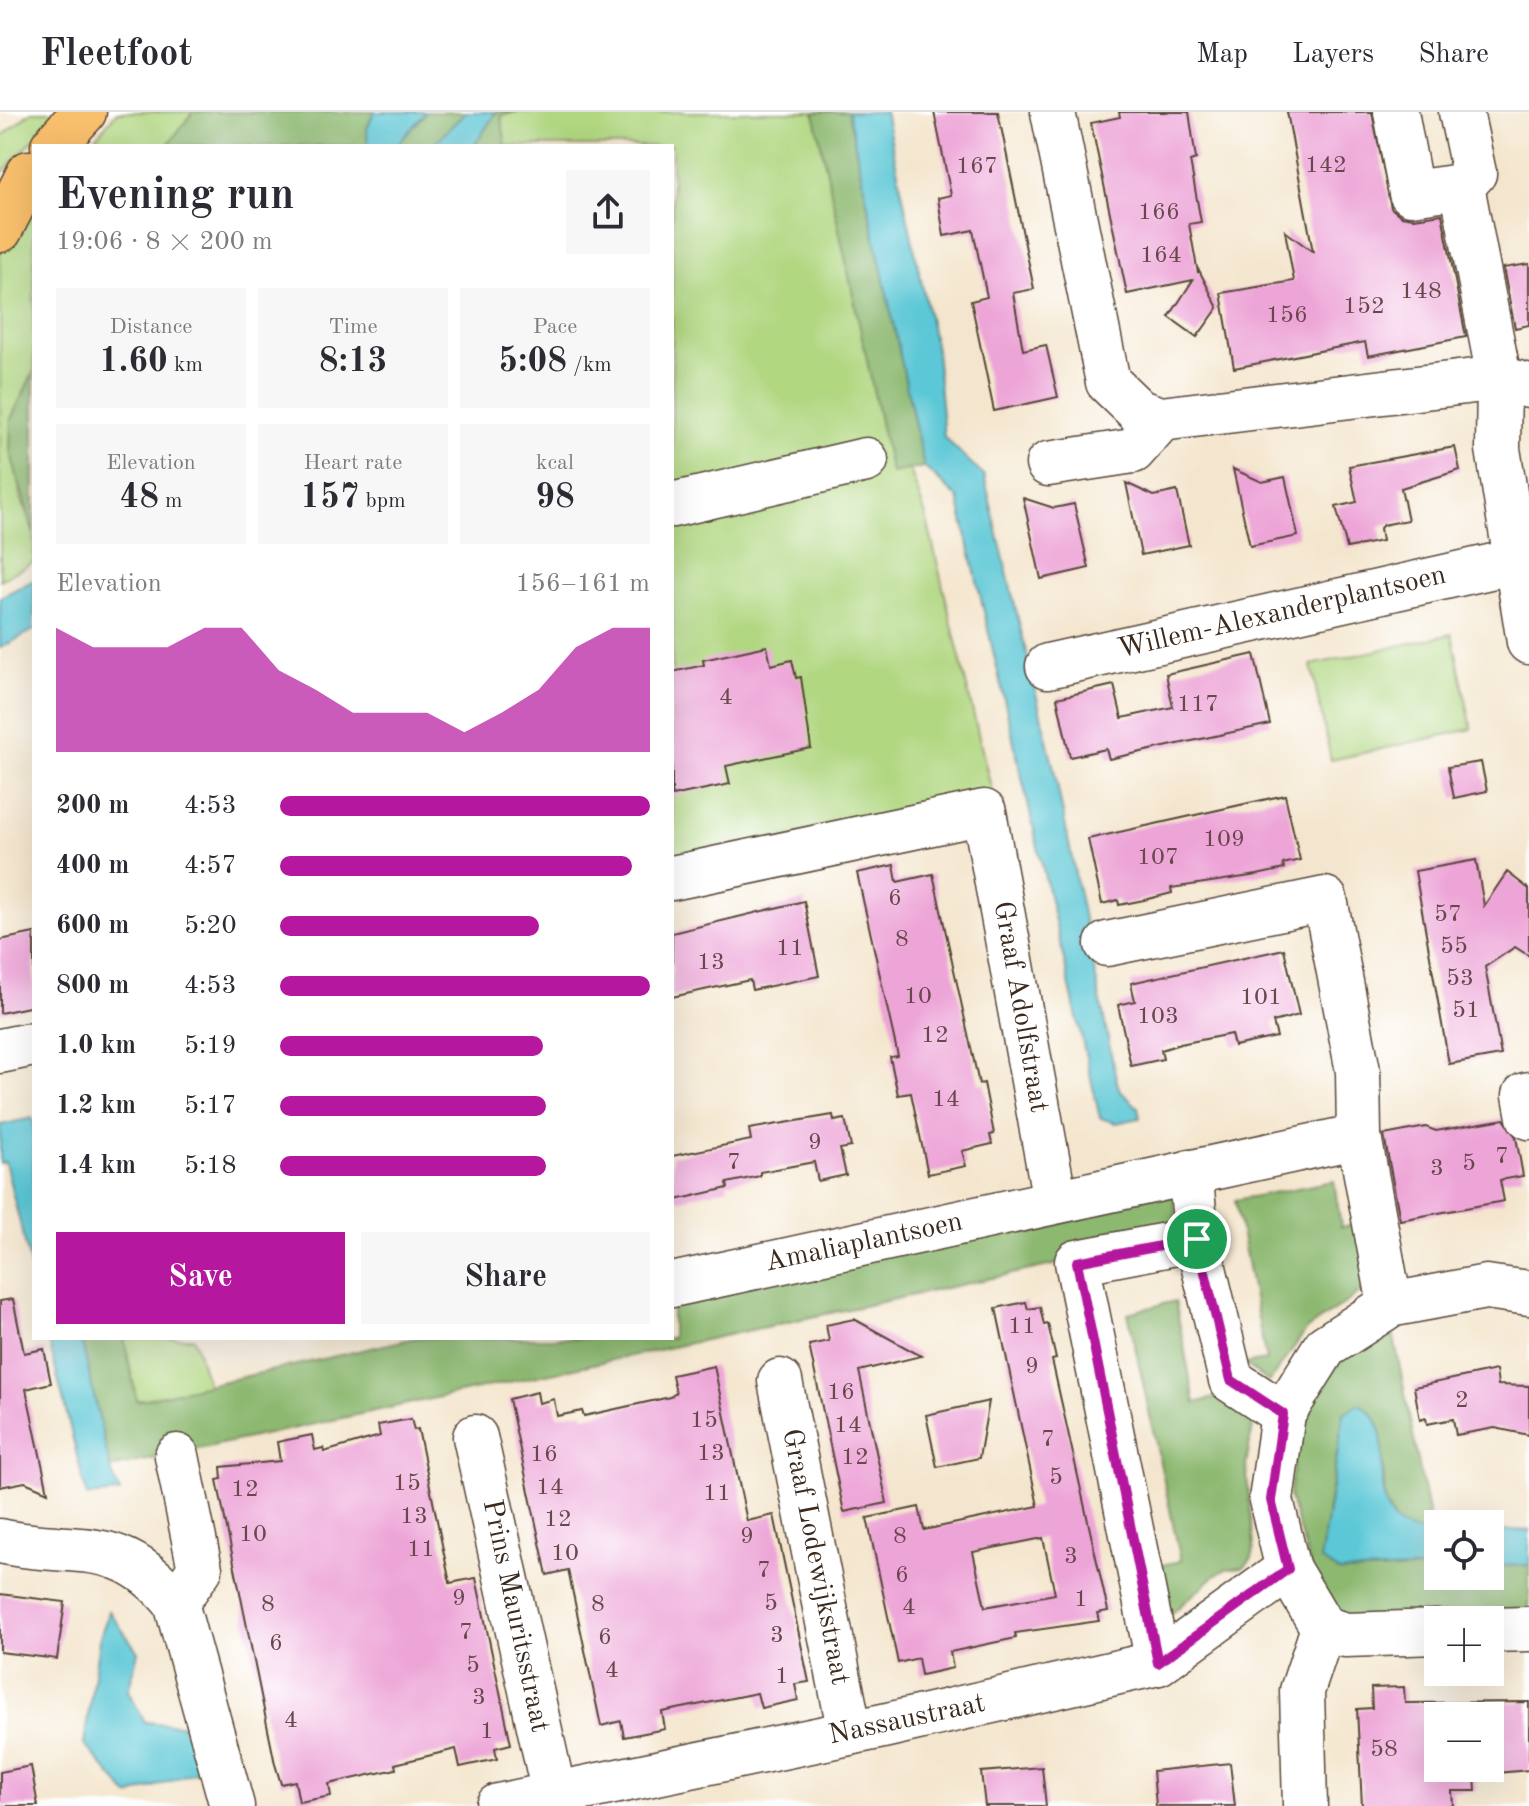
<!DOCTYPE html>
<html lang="en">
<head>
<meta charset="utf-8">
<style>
	:root { --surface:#fff; --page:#f7f7f7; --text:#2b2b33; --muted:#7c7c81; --line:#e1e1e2; --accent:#b5179e }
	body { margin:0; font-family:"Old Standard TT",serif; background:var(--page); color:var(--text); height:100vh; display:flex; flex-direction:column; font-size:30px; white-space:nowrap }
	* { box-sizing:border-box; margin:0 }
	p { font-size:26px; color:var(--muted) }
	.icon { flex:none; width:44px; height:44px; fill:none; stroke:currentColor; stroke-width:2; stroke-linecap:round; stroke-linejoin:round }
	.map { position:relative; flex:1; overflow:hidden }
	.details { position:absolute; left:32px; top:32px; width:642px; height:1196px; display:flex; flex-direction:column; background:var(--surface); border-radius:0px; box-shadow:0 8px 32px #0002 }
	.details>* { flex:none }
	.buttons { position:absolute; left:1424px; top:1398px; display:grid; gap:16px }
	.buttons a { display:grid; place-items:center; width:80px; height:80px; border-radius:0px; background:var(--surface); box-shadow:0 8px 32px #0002; font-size:40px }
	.pin { position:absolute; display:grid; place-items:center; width:68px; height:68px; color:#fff; margin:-34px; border:4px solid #fff; border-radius:50%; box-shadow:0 2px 8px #0007 }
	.round { display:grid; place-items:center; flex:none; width:84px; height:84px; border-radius:0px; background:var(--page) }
	.summary { display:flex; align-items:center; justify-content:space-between; height:136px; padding:0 24px }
	h1 { font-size:44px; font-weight:600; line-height:60px }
	.figures { display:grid; grid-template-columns:repeat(3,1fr); gap:12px; height:136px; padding:8px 24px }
	.figures div { display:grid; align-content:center; border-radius:0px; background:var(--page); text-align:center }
	.figures b { font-size:34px; font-weight:600 }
	.figures small { font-size:22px; font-weight:400 }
	.figures p { font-size:22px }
	.chart { height:224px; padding:16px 24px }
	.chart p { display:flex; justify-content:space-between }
	.chart svg { width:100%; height:144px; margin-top:8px; fill:var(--accent); opacity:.7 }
	.cta { display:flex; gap:16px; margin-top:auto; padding:16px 24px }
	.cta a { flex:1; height:92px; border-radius:0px; background:var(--accent); color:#fff; font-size:32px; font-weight:600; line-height:92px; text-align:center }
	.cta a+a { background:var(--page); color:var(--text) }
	ul { padding:0 24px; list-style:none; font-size:26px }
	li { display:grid; grid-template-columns:128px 96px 1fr; align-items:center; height:60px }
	li i { height:20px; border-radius:10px; background:var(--accent) }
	header { display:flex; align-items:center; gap:48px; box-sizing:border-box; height:112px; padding:0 40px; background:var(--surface); border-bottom:2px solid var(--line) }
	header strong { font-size:38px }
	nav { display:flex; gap:44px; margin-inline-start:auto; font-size:28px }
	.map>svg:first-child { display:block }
	.green { fill:#b1d781; stroke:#768050; stroke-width:2 }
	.forest { fill:#8cb86f; stroke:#647146; stroke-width:2 }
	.water { fill:#5cc7d6; stroke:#4c787a; stroke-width:2 }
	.building { fill:#eda4d7; fill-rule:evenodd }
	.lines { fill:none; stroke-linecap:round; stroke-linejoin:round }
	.minor-casing { stroke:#574638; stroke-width:47 }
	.major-casing { stroke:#574638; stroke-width:47 }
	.minor { stroke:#fff; stroke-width:44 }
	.major { stroke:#f8bf6c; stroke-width:44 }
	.route-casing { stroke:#fff; stroke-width:16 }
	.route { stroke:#b5179e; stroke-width:10 }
	.labels { text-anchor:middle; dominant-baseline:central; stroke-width:6; stroke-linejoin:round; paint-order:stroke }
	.number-label { font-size:24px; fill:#68484c }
	.street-label { font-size:28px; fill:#3b2a1e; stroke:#fff }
</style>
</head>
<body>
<header>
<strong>Fleetfoot</strong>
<nav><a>Map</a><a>Layers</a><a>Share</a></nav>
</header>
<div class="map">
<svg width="1529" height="1694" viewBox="0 0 1529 1694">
	<rect width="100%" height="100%" fill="#fff"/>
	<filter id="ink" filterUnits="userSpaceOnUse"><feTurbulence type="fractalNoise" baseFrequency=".0125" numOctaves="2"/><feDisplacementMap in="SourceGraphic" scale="16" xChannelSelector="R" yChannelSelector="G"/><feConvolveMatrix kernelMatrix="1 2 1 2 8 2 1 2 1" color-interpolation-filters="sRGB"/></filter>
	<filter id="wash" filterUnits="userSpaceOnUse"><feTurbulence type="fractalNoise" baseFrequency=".006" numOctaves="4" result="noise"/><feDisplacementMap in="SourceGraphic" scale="32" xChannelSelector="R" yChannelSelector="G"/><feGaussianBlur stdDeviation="1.8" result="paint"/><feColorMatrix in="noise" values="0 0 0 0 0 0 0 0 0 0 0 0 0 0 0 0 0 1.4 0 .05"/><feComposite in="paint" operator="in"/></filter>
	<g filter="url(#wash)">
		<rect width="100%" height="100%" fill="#f4e6ce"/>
		<g class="green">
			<path d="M31 0H60L0 63V26Z"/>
			<path d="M117 0H193L167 34H88Z"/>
			<path d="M496 0H836L908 352 926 404 992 680 672 751V34H472Z"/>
			<path d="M34 95V259L11 307 20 383 34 422V450L0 468V139Z"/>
			<path d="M1452 522 1472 617 1331 648 1311 553Z"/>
			<path d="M124 1226H194L208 1274 136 1289Z"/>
		</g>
		<g class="forest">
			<path d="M193 0H374L367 17 368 34H167Z"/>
			<path d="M426 0H466L432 34H396Z"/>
			<path d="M496 0H516L501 4 506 34H474Z"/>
			<path d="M814 0H848L924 355 891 361Z"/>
			<path d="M34 259V422L10 339 11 307Z"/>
			<path d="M1334 1069 1341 1115 1366 1111 1367 1186 1361 1180 1307 1217 1269 1270 1244 1252 1266 1248 1235 1088Z"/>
			<path d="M1172 1076 1178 1115 1053 1153 110 1356 81 1226H124L137 1289 415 1226H672V1183Z"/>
			<path d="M1175 1189 1195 1291 1221 1284 1254 1308 1246 1353 1254 1435 1252 1446 1244 1455 1226 1457 1213 1465 1169 1504 1156 1454 1181 1449 1128 1201Z"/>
			<path d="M1392 1215 1432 1421 1407 1420 1395 1410 1385 1392 1383 1350 1344 1301 1327 1401 1340 1460 1438 1456V1464H1490V1454L1529 1453V1499L1338 1506 1324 1499 1289 1384 1301 1301 1351 1235Z"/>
		</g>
		<g class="water">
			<path d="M374 0H426L396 34H368L367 17Z"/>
			<path d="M466 0H496L474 34H432Z"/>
			<path d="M848 0H885L936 238 944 325 984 364 1054 657 1116 967 1120 979 1138 995 1140 1006 1116 1011 1100 1006 958 386 924 355Z"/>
			<path d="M34 468V518L0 536V485Z"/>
			<path d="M32 1006 34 1015V1168L5 1050 0 1051V1013Z"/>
			<path d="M48 1226H81L110 1356 120 1381 87 1384Z"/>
			<path d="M1359 1292C1415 1318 1340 1425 1438 1421V1456L1340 1460 1320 1448 1344 1301Z"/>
			<path d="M1529 1418V1453L1490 1454V1419Z"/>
			<path d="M109 1499 138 1540 128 1579 145 1610 189 1614 202 1657 129 1684 84 1632 99 1528Z"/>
		</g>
		<g id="blocks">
			<g class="building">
				<path d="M934 0H998L1034 177 1013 181 1023 238 1046 233 1058 285 994 299 971 189 987 185 973 118 944 124 938 86 951 83Z"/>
				<path d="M1119 0H1189L1196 47 1190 49 1201 110 1189 112 1198 161 1199 158 1218 196 1197 225 1169 205 1193 168 1127 182 1091 11 1120 5Z"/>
				<path d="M1287 0H1372L1391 96 1401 104 1414 106 1442 102 1466 225 1368 244 1365 230 1234 256 1221 181 1294 169 1285 119 1313 140Z"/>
				<path d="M1529 152V213L1515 216 1503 156Z"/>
				<path d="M1455 335 1460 358 1401 376 1408 408 1383 413 1380 416 1382 429 1347 436 1336 395 1357 390 1349 354Z"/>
				<path d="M1233 357 1262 370 1285 365 1298 424 1250 434Z"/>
				<path d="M1126 371 1154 384 1177 379 1189 433 1141 443Z"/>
				<path d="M1023 386 1054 396 1074 392 1089 456 1041 467Z"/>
				<path d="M767 534 771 553 792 548 796 566 801 565 811 636 726 654 730 672 672 684V560L704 553 703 548Z"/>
				<path d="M1254 542 1270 612 1109 647 1106 637 1070 645 1057 586 1114 573 1122 606 1173 595 1166 562Z"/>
				<path d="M1481 650 1487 679 1454 686 1448 655Z"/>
				<path d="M1285 683 1300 748 1283 752 1284 757 1257 763 1171 776 1172 781 1144 788 1119 793 1118 788 1102 792 1088 727Z"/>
				<path d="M1476 748 1484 794 1507 760 1529 777V844L1515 835 1485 855 1501 943 1449 952 1415 759Z"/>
				<path d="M894 753 897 770 933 762 979 972 984 971 994 1022 990 1023 992 1032 962 1039 966 1054 928 1062 911 981 898 983 890 945 898 944 857 761Z"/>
				<path d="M804 789 819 864 752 878 750 868 672 885V821Z"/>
				<path d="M34 821V894L0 901V828Z"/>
				<path d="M1284 837 1299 903 1273 910 1277 925 1234 934 1231 922 1180 932 1161 938 1163 947 1131 954 1118 893 1135 889 1131 871Z"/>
				<path d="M833 1003 834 1009 845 1007 851 1035 840 1037 846 1063 818 1069 814 1050 760 1060V1064L727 1071 728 1076 672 1089V1044L751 1028 749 1017Z"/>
				<path d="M1504 1007 1516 1025 1523 1064 1500 1068 1504 1089 1400 1108 1384 1023 1426 1015 1436 1019Z"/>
				<path d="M13 1187 24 1241 44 1237 51 1271 26 1277 48 1380 25 1370 0 1375V1189Z"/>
				<path d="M1026 1190 1028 1197 1040 1195 1044 1213 1048 1212 1056 1247 1052 1248 1108 1499 1097 1501 1099 1509 1015 1521 1016 1526 950 1540 953 1556 921 1563 918 1546 898 1551 867 1406 919 1395 924 1418 1038 1394 996 1196ZM1043 1426 1055 1482 985 1495 973 1440Z"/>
				<path d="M854 1207 921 1244 859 1259 887 1391 844 1400 809 1233 829 1229 826 1213Z"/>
				<path d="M714 1254 747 1409 774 1403 809 1570 795 1572 798 1588 761 1596 757 1581 662 1600 665 1617 624 1625 621 1609 601 1614 568 1458 547 1463 509 1287 537 1280 539 1291 554 1287 557 1304 582 1299 584 1304 670 1285 676 1281 672 1263Z"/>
				<path d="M1496 1258 1498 1273 1529 1274V1323L1495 1316 1456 1323 1453 1307 1427 1312 1426 1306 1420 1308 1414 1275Z"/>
				<path d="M989 1289 979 1346 937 1355 926 1303Z"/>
				<path d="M411 1307 414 1318 418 1317 450 1471 476 1466 511 1632 495 1636 497 1647 460 1655 456 1637 395 1652 396 1657 329 1672 331 1684 299 1690 295 1669 281 1672 275 1652 217 1368 222 1367 221 1355 280 1349 277 1330 312 1323 315 1338 323 1336 324 1340 380 1324 378 1313Z"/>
				<path d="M0 1482 65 1490 57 1547 0 1540Z"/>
				<path d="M1404 1575 1405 1591 1529 1590V1658L1475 1663 1476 1679H1452L1453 1694H1362L1357 1597 1372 1596 1371 1576ZM1438 1604H1490V1656H1438Z"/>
				<path d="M1230 1651 1235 1694H1156L1153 1659Z"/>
				<path d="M31 1654 38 1694H0V1660Z"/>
				<path d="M1042 1655 1046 1694H985L981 1660Z"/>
			</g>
		</g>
	</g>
	<g filter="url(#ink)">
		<use href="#blocks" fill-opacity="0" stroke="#574638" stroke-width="2"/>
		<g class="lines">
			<defs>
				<g id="minor">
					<path d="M1053 0 1108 270 1139 300 1161 307 1499 266 1529 274"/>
					<path d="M1396 0 1411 81 1462 74 1474 61 1461 0"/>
					<path d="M1462 74 1499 266 1498 337 1529 530"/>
					<path d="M1048 352 1133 339 1161 307"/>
					<path d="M672 393 866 348"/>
					<path d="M1048 554 1516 449"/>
					<path d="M672 766 984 700 1055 1089"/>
					<path d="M1107 832 1325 787 1358 959 1359 1024 1390 1193"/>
					<path d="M0 939 34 932"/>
					<path d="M1529 982 1525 983 1529 1005"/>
					<path d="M1190 1060 1197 1127 1231 1268 1283 1302"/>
					<path d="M672 1173 1359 1024"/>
					<path d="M780 1269 850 1621"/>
					<path d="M475 1325 554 1682"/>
					<path d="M0 1429C77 1446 118 1420 176 1491L232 1694"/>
					<path d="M176 1491 200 1457 177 1344"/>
					<path d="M1490 1518 1529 1517"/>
					<path d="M1438 1520 1345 1523 1323 1516 1288 1457 1271 1388 1283 1302 1325 1235 1390 1193 1486 1175 1529 1181"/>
					<path d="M1158 1551 1077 1150 1197 1127"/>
					<path d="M498 1694 883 1614 1158 1551 1288 1457"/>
					<path d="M1305 1694 1302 1579 1323 1516"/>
				</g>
				<g id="major">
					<path d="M53 34 84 0"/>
					<path d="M0 118 29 61"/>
				</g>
			</defs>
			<use href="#minor" class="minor-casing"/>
			<use href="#major" class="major-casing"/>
			<use href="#minor" class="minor"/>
			<use href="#major" class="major"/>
		</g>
	</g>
	<g class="lines" filter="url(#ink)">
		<defs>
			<path id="route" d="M1197 1127 1231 1268 1283 1302 1271 1388 1288 1457 1158 1551 1077 1150Z"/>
		</defs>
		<use href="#route" class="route-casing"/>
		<use href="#route" class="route"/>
	</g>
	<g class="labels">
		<g class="number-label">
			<text x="1326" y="54">142</text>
			<text x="977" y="55">167</text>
			<text x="1159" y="101">166</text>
			<text x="1161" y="144">164</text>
			<text x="1421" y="180">148</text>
			<text x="1364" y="195">152</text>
			<text x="1287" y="204">156</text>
			<text x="726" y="586">4</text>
			<text x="1198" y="593">117</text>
			<text x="1224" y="728">109</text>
			<text x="1158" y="746">107</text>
			<text x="895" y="787">6</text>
			<text x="1448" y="803">57</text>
			<text x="902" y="828">8</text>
			<text x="1454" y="835">55</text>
			<text x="790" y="837">11</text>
			<text x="711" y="851">13</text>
			<text x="1460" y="867">53</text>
			<text x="918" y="885">10</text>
			<text x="1261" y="886">101</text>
			<text x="1466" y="899">51</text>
			<text x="1158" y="905">103</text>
			<text x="935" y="924">12</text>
			<text x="946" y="988">14</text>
			<text x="815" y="1031">9</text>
			<text x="1502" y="1045">7</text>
			<text x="734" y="1051">7</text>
			<text x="1469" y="1052">5</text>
			<text x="1437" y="1057">3</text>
			<text x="1022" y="1215">11</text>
			<text x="1032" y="1255">9</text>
			<text x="841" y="1281">16</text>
			<text x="1462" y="1289">2</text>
			<text x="704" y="1309">15</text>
			<text x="848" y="1314">14</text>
			<text x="1048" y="1328">7</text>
			<text x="711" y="1342">13</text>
			<text x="544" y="1343">16</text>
			<text x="855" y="1346">12</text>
			<text x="1056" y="1366">5</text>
			<text x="407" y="1372">15</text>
			<text x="550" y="1376">14</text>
			<text x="245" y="1378">12</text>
			<text x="717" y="1382">11</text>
			<text x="414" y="1405">13</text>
			<text x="558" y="1408">12</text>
			<text x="253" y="1423">10</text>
			<text x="747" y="1425">9</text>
			<text x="900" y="1425">8</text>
			<text x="421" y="1438">11</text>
			<text x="565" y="1442">10</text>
			<text x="1071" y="1445">3</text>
			<text x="764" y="1459">7</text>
			<text x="902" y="1464">6</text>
			<text x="459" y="1487">9</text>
			<text x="1081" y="1488">1</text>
			<text x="771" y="1492">5</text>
			<text x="268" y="1493">8</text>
			<text x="598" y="1493">8</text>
			<text x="909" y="1496">4</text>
			<text x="466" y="1521">7</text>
			<text x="777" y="1524">3</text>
			<text x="605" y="1526">6</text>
			<text x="276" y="1532">6</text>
			<text x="473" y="1554">5</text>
			<text x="612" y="1559">4</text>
			<text x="782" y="1565">1</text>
			<text x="479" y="1586">3</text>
			<text x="291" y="1609">4</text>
			<text x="487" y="1620">1</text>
			<text x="1384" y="1638">58</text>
		</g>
		<g class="street-label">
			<text transform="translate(1282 501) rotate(-13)">Willem-Alexanderplantsoen</text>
			<text transform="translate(1020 895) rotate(80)">Graaf Adolfstraat</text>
			<text transform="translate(864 1131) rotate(-12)">Amaliaplantsoen</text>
			<text transform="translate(815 1445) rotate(79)">Graaf Lodewijkstraat</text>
			<text transform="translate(515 1504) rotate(78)">Prins Mauritsstraat</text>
			<text transform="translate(907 1608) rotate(-12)">Nassaustraat</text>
		</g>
	</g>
</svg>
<div class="buttons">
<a><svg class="icon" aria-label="locate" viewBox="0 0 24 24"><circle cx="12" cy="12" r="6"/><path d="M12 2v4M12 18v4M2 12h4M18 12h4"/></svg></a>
<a>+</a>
<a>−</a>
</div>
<div class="pin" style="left:1197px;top:1127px;background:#1e9e55"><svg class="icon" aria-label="arrive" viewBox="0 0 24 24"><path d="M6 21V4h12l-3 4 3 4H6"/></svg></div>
<section class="details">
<div class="summary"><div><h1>Evening run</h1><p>19:06 · 8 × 200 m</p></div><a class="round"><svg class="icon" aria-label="share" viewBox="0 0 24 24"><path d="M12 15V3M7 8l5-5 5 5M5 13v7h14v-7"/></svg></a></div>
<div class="figures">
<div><p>Distance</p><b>1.60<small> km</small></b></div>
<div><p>Time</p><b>8:13</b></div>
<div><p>Pace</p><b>5:08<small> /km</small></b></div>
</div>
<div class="figures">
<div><p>Elevation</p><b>48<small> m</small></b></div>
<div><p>Heart rate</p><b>157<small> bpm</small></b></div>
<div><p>kcal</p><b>98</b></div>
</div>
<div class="chart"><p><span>Elevation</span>156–161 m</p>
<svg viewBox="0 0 160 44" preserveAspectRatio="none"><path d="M0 44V6L10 12L20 12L30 12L40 6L50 6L60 19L70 25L80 32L90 32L100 32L110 38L120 32L130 25L140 12L150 6L160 6V44z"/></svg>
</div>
<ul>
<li><b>200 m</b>4:53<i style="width:100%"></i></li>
<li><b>400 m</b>4:57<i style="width:95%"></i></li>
<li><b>600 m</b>5:20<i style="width:70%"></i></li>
<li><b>800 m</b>4:53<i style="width:100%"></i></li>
<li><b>1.0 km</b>5:19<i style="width:71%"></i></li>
<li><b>1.2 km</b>5:17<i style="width:72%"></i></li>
<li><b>1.4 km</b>5:18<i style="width:72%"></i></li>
</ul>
<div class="cta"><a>Save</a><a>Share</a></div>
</section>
</div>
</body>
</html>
